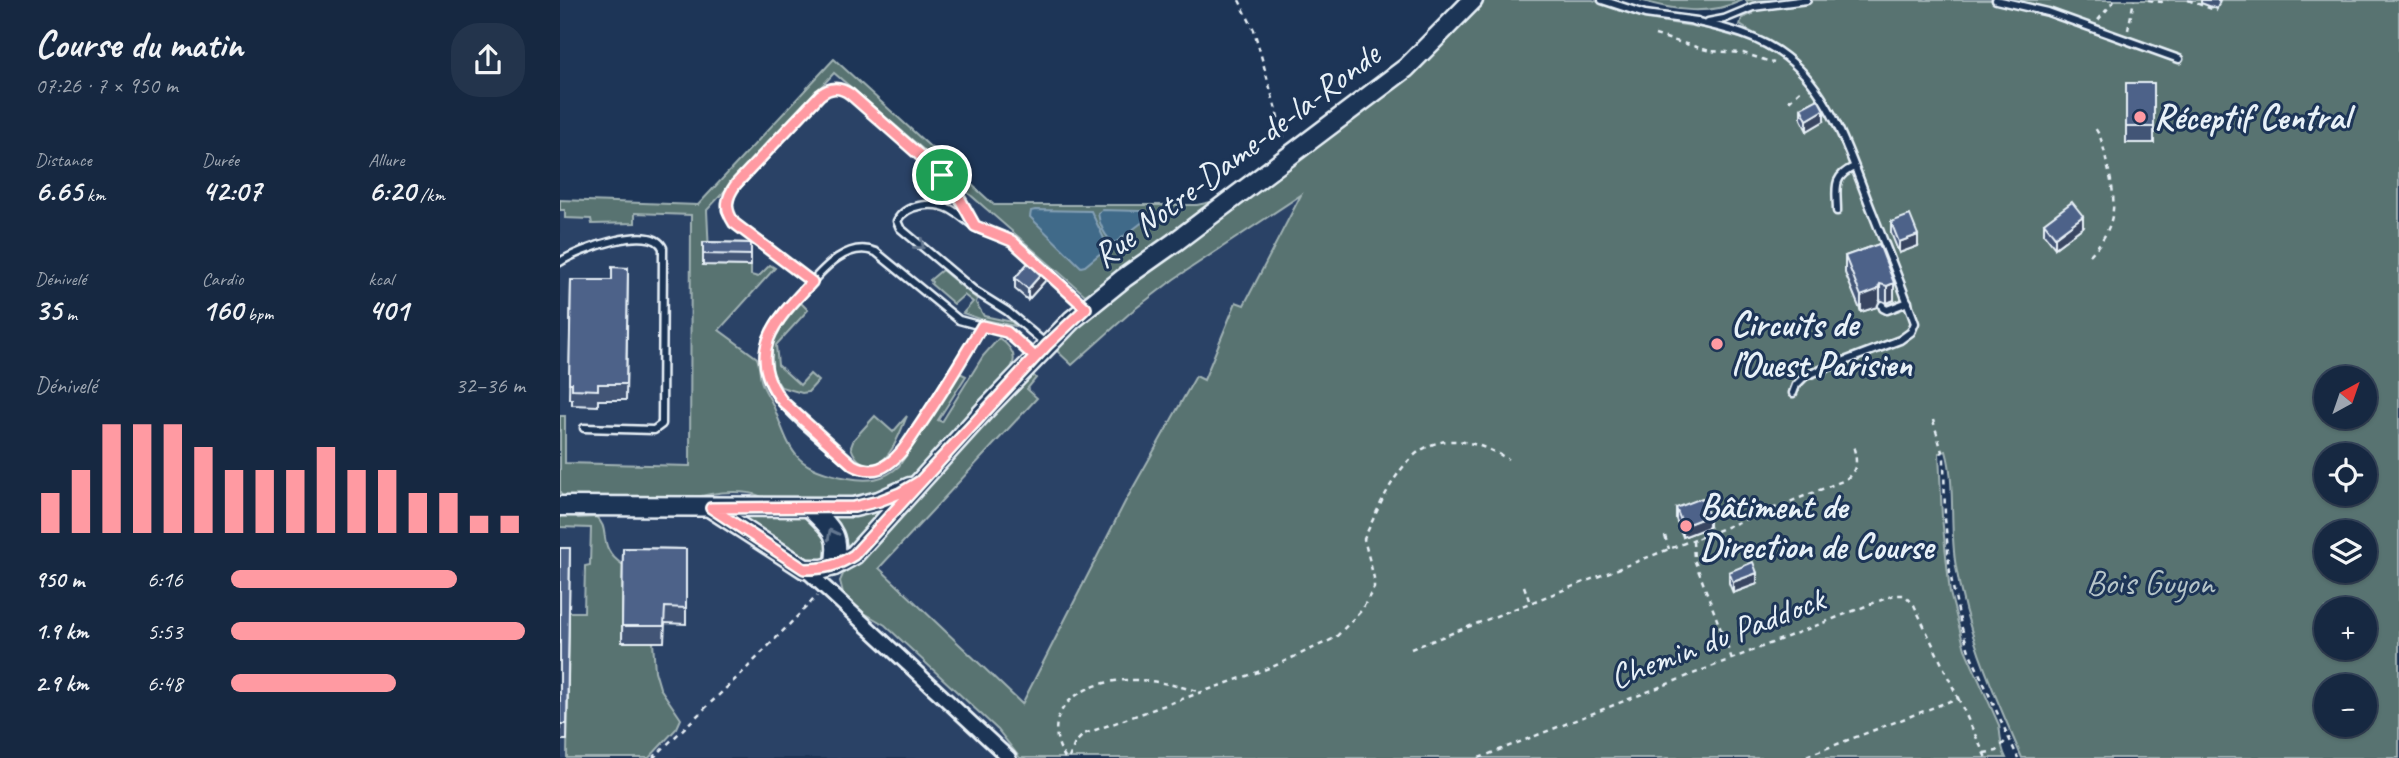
<!DOCTYPE html>
<html lang="fr">
<head>
<meta charset="utf-8">
<style>
	:root { --surface:#162841; --page:#23344c; --text:#f1f3f6; --muted:#9ea6b1; --line:#35445a; --accent:#ff9aa2 }
	body { margin:0; font-family:Caveat,sans-serif; background:var(--page); color:var(--text); height:100vh; display:flex; flex-direction:column; font-size:26px; white-space:nowrap }
	* { box-sizing:border-box; margin:0 }
	p { font-size:23px; color:var(--muted) }
	.icon { flex:none; width:38px; height:38px; fill:none; stroke:currentColor; stroke-width:2; stroke-linecap:round; stroke-linejoin:round }
	.map { position:relative; flex:1; overflow:hidden }
	.drawer { display:flex; flex-direction:column; background:var(--surface); width:560px }
	.drawer>* { flex:none }
	.needle { width:46px; rotate:40deg }
	.fabs { position:absolute; left:1754px; top:366px; display:grid; gap:14px }
	.fabs a { display:grid; place-items:center; width:63px; height:63px; border-radius:50%; background:var(--surface); box-shadow:0 2px 5px #0004,0 0 0 2px var(--line); font-size:35px }
	.pin { position:absolute; display:grid; place-items:center; width:60px; height:60px; color:#fff; margin:-30px; border:4px solid #fff; border-radius:50%; box-shadow:0 2px 7px #0007 }
	.round { display:grid; place-items:center; flex:none; width:74px; height:74px; border-radius:28px; background:var(--page) }
	.summary { display:flex; align-items:center; justify-content:space-between; height:119px; padding:0 35px }
	h1 { font-size:38px; font-weight:600; line-height:52px }
	.metrics { display:grid; grid-template-columns:repeat(3,1fr); gap:10px; height:119px; padding:7px 35px }
	.metrics div { display:grid; align-content:center }
	.metrics b { font-size:30px; font-weight:600 }
	.metrics small { font-size:19px; font-weight:400 }
	.metrics p { font-size:19px }
	.chart { height:196px; padding:14px 35px }
	.chart p { display:flex; justify-content:space-between }
	.chart svg { width:100%; height:126px; margin-top:7px; stroke:var(--accent); stroke-width:6 }
	ul { padding:0 35px; list-style:none; font-size:23px }
	li { display:grid; grid-template-columns:112px 84px 1fr; align-items:center; height:52px }
	li i { height:18px; border-radius:9px; background:var(--accent) }
	main { display:flex; flex:1; min-height:0 }
	.map>svg:first-child { display:block }
	.built { fill:#2c4266 }
	.green { fill:#587371; stroke:#a0b2b4; stroke-width:2; fill-rule:evenodd }
	.water { fill:#416a89; stroke:#84a0b5; stroke-width:2 }
	.lines { fill:none; stroke-linecap:round; stroke-linejoin:round }
	.service-casing { stroke:#e8f1f8; stroke-width:11 }
	.minor-casing { stroke:#e8f1f8; stroke-width:18 }
	.secondary-casing { stroke:#e8f1f8; stroke-width:23 }
	.path { stroke:#e8f1f8; stroke-width:2.5; stroke-dasharray:5 5; stroke-linecap:butt }
	.service { stroke:#1d3557; stroke-width:6 }
	.minor { stroke:#1d3557; stroke-width:12 }
	.secondary { stroke:#1d3557; stroke-width:18 }
	.wall { fill:#435476; stroke:#e8f1f8; stroke-width:2 }
	.shaded-wall { fill:#374560; stroke:#e8f1f8; stroke-width:2 }
	.building { fill:#4e6289; stroke:#e8f1f8; stroke-width:2 }
	.oneway { stroke:#64778f }
	.route-casing { stroke:#fff; stroke-width:14 }
	.route { stroke:#ff9aa2; stroke-width:9 }
	.poi-dot { fill:#ff9aa2; stroke:#1d3557; stroke-width:2.5 }
	.labels { text-anchor:middle; dominant-baseline:central; stroke-width:6; stroke-linejoin:round; paint-order:stroke }
	.poi-label { font-size:35px; font-weight:bold; fill:#e8f1f8; stroke:#1d3557; text-anchor:start }
	.street-label { font-size:35px; fill:#e8f1f8; stroke:#1d3557 }
	.park-label { font-size:35px; fill:#b6c5c9; stroke:#1d3557 }
</style>
</head>
<body>
<main>
<section class="drawer">
<div class="summary"><div><h1>Course du matin</h1><p>07:26 · 7 × 950 m</p></div><a class="round"><svg class="icon" aria-label="share" viewBox="0 0 24 24"><path d="M12 15V3M7 8l5-5 5 5M5 13v7h14v-7"/></svg></a></div>
<div class="metrics">
<div><p>Distance</p><b>6.65<small> km</small></b></div>
<div><p>Durée</p><b>42:07</b></div>
<div><p>Allure</p><b>6:20<small> /km</small></b></div>
</div>
<div class="metrics">
<div><p>Dénivelé</p><b>35<small> m</small></b></div>
<div><p>Cardio</p><b>160<small> bpm</small></b></div>
<div><p>kcal</p><b>401</b></div>
</div>
<div class="chart"><p><span>Dénivelé</span>32–36 m</p>
<svg viewBox="0 0 160 44" preserveAspectRatio="none"><path d="M5 44V30M15 44V22M25 44V6M35 44V6M45 44V6M55 44V14M65 44V22M75 44V22M85 44V22M95 44V14M105 44V22M115 44V22M125 44V30M135 44V30M145 44V38M155 44V38"/></svg>
</div>
<ul>
<li><b>950 m</b>6:16<i style="width:77%"></i></li>
<li><b>1.9 km</b>5:53<i style="width:100%"></i></li>
<li><b>2.9 km</b>6:48<i style="width:56%"></i></li>
</ul>
</section>
<div class="map">
<svg width="1839" height="758" viewBox="0 0 1839 758">
	<rect width="100%" height="100%" fill="#1d3557"/>
	<filter id="ink" filterUnits="userSpaceOnUse"><feTurbulence type="fractalNoise" baseFrequency=".0143" numOctaves="2"/><feDisplacementMap in="SourceGraphic" scale="14" xChannelSelector="R" yChannelSelector="G"/><feConvolveMatrix kernelMatrix="1 2 1 2 8 2 1 2 1" color-interpolation-filters="sRGB"/></filter>
	<g filter="url(#ink)">
		<path class="built" d="M274 59 434 205H637L529 288 546 300 543 335 614 279 742 194 717 238 684 305 676 302 644 381 636 377 565 502 462 705 447 758H0V200L138 205Z"/>
		<g class="green">
			<path d="M922 0H1033L1087 19 1145 28 1200 44H1211L1180 25 1182 18 1192 14 1186 0H1839V758H1462C1435 695 1407 635 1396 567 1389 530 1396 485 1386 451L1379 453 1382 517 1390 593 1405 649 1439 725C1441 737 1440 746 1446 758H460L438 730 325 625 294 607 284 597 280 581 284 572 472 374 476 378 467 389 477 398 319 568 462 704 565 502 636 376 644 380 676 302 684 305 741 195 614 279 571 312 512 365 496 350 528 317 893 30ZM1766 378H1804V416H1766ZM1766 455H1804V494H1766ZM1766 532H1804V570H1766ZM1766 609H1804V648H1766ZM1766 686H1804V724H1766Z"/>
			<path d="M1080 0H1183C1149 16 1115 11 1080 0Z"/>
			<path d="M274 59 434 205H637L651 202 540 286 525 295 407 192 387 170 274 73 147 210 149 253 143 265 191 266V275L198 277 210 265 215 268 159 330 197 358C200 365 199 373 201 380 203 389 209 396 213 405 232 453 232 468 288 478 308 482 324 480 339 466L400 373 406 376 378 420 382 422 423 356 439 338C460 353 456 364 443 382 405 423 365 480 311 498 299 502 230 502 214 501 206 500 198 494 189 493 168 490 145 494 126 500L3 498 0 493V416H5V463L130 466 131 215 75 213V223L32 224 31 219 5 218V210H0V200L138 205Z"/>
			<path d="M382 270 417 299 416 303 424 316 452 322 455 326 420 319 403 313 413 302 404 295 394 304 371 284 372 282 370 280Z"/>
			<path d="M239 301 248 310 216 345 218 365 240 385 250 374 258 381 248 392 242 393 221 387 212 374V335L221 321Z"/>
			<path d="M315 416 333 432 347 416C340 431 329 471 305 464 298 462 293 454 291 447L294 439Z"/>
			<path d="M332 507 288 549 283 534 271 519 270 514Z"/>
			<path d="M0 513H14L18 518 36 517C52 529 35 546 63 565L62 642H93L95 671 100 688 121 719 117 728 89 758H7L9 612H24L25 566 30 565 31 528 0 527Z"/>
			<path d="M178 515 246 517 252 520 268 536V556L259 560 243 558Z"/>
		</g>
		<g class="water">
			<path d="M475 210 531 211 548 247 525 266 521 267 470 217 471 211Z"/>
			<path d="M542 210 581 211 586 213 588 218 555 243C545 239 539 223 538 213Z"/>
		</g>
		<g class="lines">
			<defs>
				<g id="service">
					<path d="M1042 0 1085 14 1137 21"/>
					<path d="M1436 0 1488 12 1619 59"/>
					<path d="M1133 21C1166 28 1199 36 1226 57 1274 95 1291 160 1313 214 1327 250 1342 286 1355 323L1351 332 1340 340 1245 376 1236 385 1233 393"/>
					<path d="M1148 22 1164 19 1193 7 1247 0"/>
					<path d="M1277 211C1277 190 1271 177 1294 167"/>
					<path d="M0 262C18 250 92 222 103 248L102 424 94 430 24 428"/>
					<path d="M252 282 174 223 166 210 171 191 260 95C270 87 279 86 291 94L389 182 415 226"/>
					<path d="M1322 305 1323 308 1327 310 1348 302"/>
					<path d="M422 326 345 448C329 465 312 478 289 463 264 440 214 407 206 373 203 359 205 344 211 331 218 316 230 305 241 294 259 274 285 239 316 252L399 320 447 333 474 355"/>
					<path d="M486 344 447 311 415 291 340 228 337 221C345 204 374 201 390 209 401 215 410 224 421 230 431 234 443 235 452 241 475 256 503 287 524 307"/>
				</g>
				<path id="minor" d="M245 569 449 758"/>
				<g id="secondary">
					<path d="M0 506 294 507 319 501 350 487"/>
					<path d="M151 508 245 569H263L274 566 294 555 424 411 512 320 564 278 615 242 846 68 913 0"/>
					<path d="M250 508C272 529 281 535 274 566"/>
				</g>
			</defs>
			<use href="#service" class="service-casing"/>
			<use href="#minor" class="minor-casing"/>
			<use href="#secondary" class="secondary-casing"/>
			<g class="path">
				<path d="M679 0 694 30 724 139"/>
				<path d="M1588 0 1601 2 1608 0"/>
				<path d="M1628 0 1657 11"/>
				<path d="M1538 20 1555 0"/>
				<path d="M1568 30 1574 0"/>
				<path d="M1095 35 1150 51 1183 53 1214 63"/>
				<path d="M1229 101 1243 88"/>
				<path d="M1530 255C1560 223 1556 198 1546 160 1544 149 1542 138 1535 128"/>
				<path d="M1373 420 1384 459 1385 518 1390 573 1401 625 1409 651 1458 758"/>
				<path d="M1105 536 1109 549"/>
				<path d="M964 586 970 603"/>
				<path d="M851 649 1135 539"/>
				<path d="M1172 659 1134 559 1133 542 1136 539 1285 480C1299 469 1297 460 1293 445"/>
				<path d="M1398 698 1426 758"/>
				<path d="M1424 753 1437 751 1448 738"/>
				<path d="M93 758 185 670 257 596"/>
				<path d="M505 758C475 707 528 679 573 680 596 680 616 686 638 691"/>
				<path d="M509 758 515 743 524 734 712 667 775 638 801 611 814 588V578L804 539C836 469 861 410 948 459"/>
				<path d="M919 758 1334 595H1345L1354 605 1398 698 1241 758"/>
			</g>
			<use href="#service" class="service"/>
			<use href="#minor" class="minor"/>
			<use href="#secondary" class="secondary"/>
		</g>
		<g class="wall">
			<path d="M1641 0H1660L1657 9 1641 3Z"/>
			<rect x="1566" y="83" width="28" height="60"/>
			<path d="M1241 108 1264 121 1247 131 1241 119Z"/>
			<path d="M1331 222 1358 246 1339 253 1331 233Z"/>
			<path d="M1484 223 1523 227 1495 248 1484 234Z"/>
			<path d="M143 242 191 243V266L143 265Z"/>
			<path d="M1319 244 1334 300 1327 303 1320 300 1317 307 1301 312 1285 273V256Z"/>
			<path d="M68 268 66 400H38V406L12 405V399H9L11 280H52Z"/>
			<path d="M455 278 485 281 468 300 455 289Z"/>
			<path d="M1116 508 1149 527 1123 537 1116 519Z"/>
			<path d="M0 548H10L7 740H0Z"/>
			<path d="M63 548 126 549V624L105 623 104 642H62Z"/>
			<path d="M1169 572 1197 584 1173 593 1169 583Z"/>
		</g>
		<g class="shaded-wall">
			<path d="M1264 110V121L1247 131V120Z"/>
			<path d="M1523 216V227L1495 248V237Z"/>
			<path d="M1358 235V246L1339 253V242Z"/>
			<path d="M485 270V281L468 300V289Z"/>
			<path d="M1334 283V300L1327 303V286Z"/>
			<path d="M1320 284V300L1317 307 1301 312V296Z"/>
			<path d="M1149 516V527L1123 537V526Z"/>
			<path d="M1197 573V584L1173 593V582Z"/>
		</g>
		<g class="building">
			<rect x="1566" y="83" width="28" height="44"/>
			<path d="M1258 99 1264 110 1247 120 1241 108Z"/>
			<path d="M1512 202 1523 216 1495 237 1484 223Z"/>
			<path d="M1350 215 1358 235 1339 242 1331 222Z"/>
			<path d="M143 242 191 243V255L143 254Z"/>
			<path d="M1319 244 1334 283 1327 286 1320 284 1317 290 1301 296 1285 256Z"/>
			<path d="M472 258 485 270 468 289 455 278Z"/>
			<path d="M52 267 68 268 66 384H38V390L12 389V383H9L11 280H52Z"/>
			<path d="M1142 498 1149 516 1123 526 1116 508Z"/>
			<path d="M0 548H10L7 724H0Z"/>
			<path d="M63 548 126 549V608L105 607 104 626H62Z"/>
			<path d="M1193 562 1197 573 1173 582 1169 572Z"/>
		</g>
		<defs><path id="oneway-chevron" d="M-2-3.5L2.5 0L-2 3.5" fill="none" stroke-width="1.6" stroke-linecap="round" stroke-linejoin="round" transform="scale(1.75)"/></defs>
		<g class="oneway">
			<use href="#oneway-chevron" transform="translate(360 245) rotate(40)"/>
			<use href="#oneway-chevron" transform="translate(272 534) rotate(-118)"/>
		</g>
	</g>
	<g class="lines" filter="url(#ink)">
		<defs>
			<path id="route" d="M382 175 290 94C279 86 270 87 260 95L176 184C166 198 164 208 174 223L252 282C217 319 183 352 223 402L293 465C304 471 317 472 328 464 340 456 348 443 356 431 380 397 401 361 422 326L447 332 475 357 294 555C277 566 265 569 244 569L151 508 294 507 319 501 340 493 360 481 487 345 526 308 452 241 415 226 395 190 382 175"/>
		</defs>
		<use href="#route" class="route-casing"/>
		<use href="#route" class="route"/>
	</g>
	<g class="poi-dot">
		<circle cx="1580" cy="117" r="7"/>
		<circle cx="1157" cy="344" r="7"/>
		<circle cx="1126" cy="526" r="7"/>
	</g>
	<g class="labels">
		<g class="poi-label">
			<text x="1594" y="117">Réceptif Central</text>
			<text x="1171" y="324">Circuits de<tspan x="1171" dy="40">l’Ouest Parisien</tspan></text>
			<text x="1140" y="506">Bâtiment de<tspan x="1140" dy="40">Direction de Course</tspan></text>
		</g>
		<g class="street-label">
			<text transform="translate(676 155) rotate(-37)">Rue Notre-Dame-de-la-Ronde</text>
			<text transform="translate(1157 638) rotate(-21)">Chemin du Paddock</text>
		</g>
		<g class="park-label">
			<text x="1590" y="582">Bois Guyon</text>
		</g>
	</g>
</svg>
<div class="fabs">
<a><svg class="needle" viewBox="-14 -14 28 28"><path d="M0-13l5 13h-10z" fill="#e53935"/><path d="M0 13l5-13h-10z" fill="#9ea6b1"/></svg></a>
<a><svg class="icon" aria-label="locate" viewBox="0 0 24 24"><circle cx="12" cy="12" r="6"/><path d="M12 2v4M12 18v4M2 12h4M18 12h4"/></svg></a>
<a><svg class="icon" aria-label="layers" viewBox="0 0 24 24"><path d="M12 4l9 5-9 5-9-5zM3 14l9 5 9-5"/></svg></a>
<a>+</a>
<a>−</a>
</div>
<div class="pin" style="left:382px;top:175px;background:#1e9e55"><svg class="icon" aria-label="arrive" viewBox="0 0 24 24"><path d="M6 21V4h12l-3 4 3 4H6"/></svg></div>
</div>
</main>
</body>
</html>
